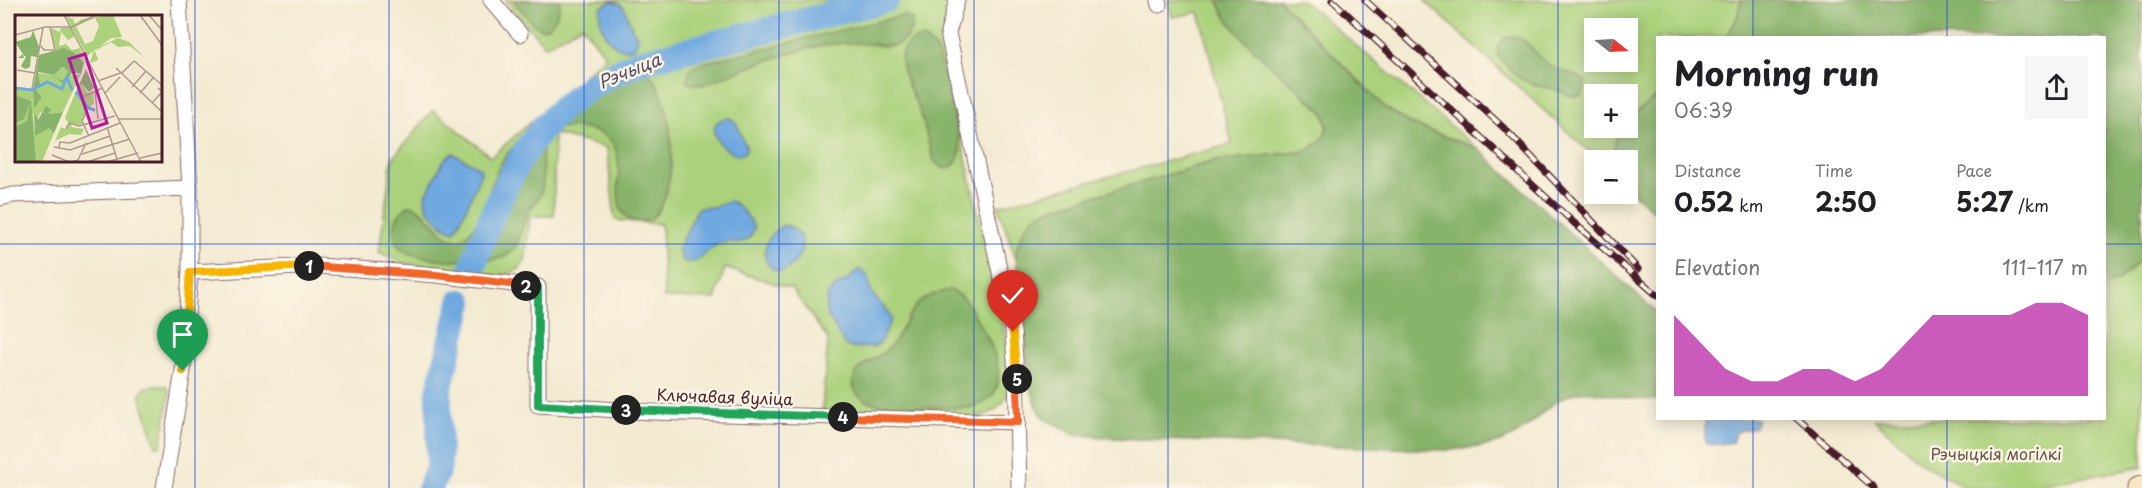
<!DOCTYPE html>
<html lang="en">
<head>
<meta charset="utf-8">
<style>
	:root { --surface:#fff; --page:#f6f6f6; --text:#202124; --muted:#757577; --accent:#b5179e }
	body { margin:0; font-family:"Playpen Sans",sans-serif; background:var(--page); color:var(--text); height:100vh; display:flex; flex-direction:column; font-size:22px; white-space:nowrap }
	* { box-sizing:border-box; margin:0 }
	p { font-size:20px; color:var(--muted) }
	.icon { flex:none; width:33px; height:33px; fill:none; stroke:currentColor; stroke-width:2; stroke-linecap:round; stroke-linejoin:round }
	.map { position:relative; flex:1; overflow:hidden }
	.details { position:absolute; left:1656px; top:36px; width:450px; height:384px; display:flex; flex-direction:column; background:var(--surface); border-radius:0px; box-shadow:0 3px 15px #0003 }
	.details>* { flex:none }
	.needle { width:39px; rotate:108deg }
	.fabs { position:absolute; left:1584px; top:18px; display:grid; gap:12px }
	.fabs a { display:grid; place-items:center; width:54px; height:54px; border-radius:0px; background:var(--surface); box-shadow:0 3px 15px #0003; font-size:30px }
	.pin { position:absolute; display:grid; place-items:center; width:51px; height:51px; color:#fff; margin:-62px -26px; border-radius:50% 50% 50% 0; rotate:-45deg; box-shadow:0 0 6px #0007 }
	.pin .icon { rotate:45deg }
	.km { position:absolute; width:30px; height:30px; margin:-15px; border-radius:50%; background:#222; color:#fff; font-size:16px; line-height:30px; text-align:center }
	.round { display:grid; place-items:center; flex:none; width:63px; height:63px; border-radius:0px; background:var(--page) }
	.head { display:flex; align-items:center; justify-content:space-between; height:102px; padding:0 18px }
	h1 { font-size:33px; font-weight:700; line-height:45px }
	.stats { display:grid; grid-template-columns:repeat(3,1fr); gap:9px; height:102px; padding:6px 18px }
	.stats div { display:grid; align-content:center }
	.stats b { font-size:26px; font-weight:700 }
	.stats small { font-size:16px; font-weight:400 }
	.stats p { font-size:16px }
	.chart { height:168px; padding:12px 18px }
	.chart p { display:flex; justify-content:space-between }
	.chart svg { width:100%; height:108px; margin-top:6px; fill:var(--accent); opacity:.7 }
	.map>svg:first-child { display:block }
	.green { fill:#abd17b; stroke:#7a7853; stroke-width:1.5; fill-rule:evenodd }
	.forest { fill:#88b36b; stroke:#69694b; stroke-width:1.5 }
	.water { fill:#70a9e0; stroke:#5d6486; stroke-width:1.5 }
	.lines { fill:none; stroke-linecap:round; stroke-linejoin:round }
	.river { stroke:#70a9e0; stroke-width:26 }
	.street-casing { stroke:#856665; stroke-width:17 }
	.secondary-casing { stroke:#856665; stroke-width:23 }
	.street { stroke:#fff; stroke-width:15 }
	.secondary { stroke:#f9e7c3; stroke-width:21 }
	.rail-casing { stroke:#4a1f2b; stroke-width:7 }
	.rail { stroke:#fcf5e5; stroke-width:4.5; stroke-dasharray:14; stroke-linecap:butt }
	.split-1-casing { stroke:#fff; stroke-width:12 }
	.split-2-casing { stroke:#fff; stroke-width:12 }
	.split-3-casing { stroke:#fff; stroke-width:12 }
	.split-4-casing { stroke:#fff; stroke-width:12 }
	.split-5-casing { stroke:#fff; stroke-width:12 }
	.split-6-casing { stroke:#fff; stroke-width:12 }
	.split-1 { stroke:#f5b400; stroke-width:8 }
	.split-2 { stroke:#f0652b; stroke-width:8 }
	.split-3 { stroke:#22a559; stroke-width:8 }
	.split-4 { stroke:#22a559; stroke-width:8 }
	.split-5 { stroke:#f0652b; stroke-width:8 }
	.split-6 { stroke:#f5b400; stroke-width:8 }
	.grid { fill:none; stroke:#1d4ed8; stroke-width:1.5; stroke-opacity:0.55 }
	.labels { text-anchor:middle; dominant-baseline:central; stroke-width:5; stroke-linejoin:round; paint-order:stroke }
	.street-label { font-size:16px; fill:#4a1f2b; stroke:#fcf5e5 }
	.park-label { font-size:16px; fill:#675443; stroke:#fcf5e5 }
	.water-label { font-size:18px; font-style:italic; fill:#574f6a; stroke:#fcf5e5 }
	.inset-river { fill:none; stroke:#70a9e0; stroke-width:3 }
	.inset-road { fill:none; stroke:#af998f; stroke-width:1.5 }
	.view { fill:#b5179e; fill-opacity:0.15; stroke:#b5179e; stroke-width:3 }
	.inset-edge { fill:none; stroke:#4a1f2b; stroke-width:3 }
</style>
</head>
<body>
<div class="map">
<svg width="2142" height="488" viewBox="0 0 2142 488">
	<rect width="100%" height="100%" fill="#fcf5e5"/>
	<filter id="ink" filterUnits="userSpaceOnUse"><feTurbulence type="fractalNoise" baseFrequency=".0167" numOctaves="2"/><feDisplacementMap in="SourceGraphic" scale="12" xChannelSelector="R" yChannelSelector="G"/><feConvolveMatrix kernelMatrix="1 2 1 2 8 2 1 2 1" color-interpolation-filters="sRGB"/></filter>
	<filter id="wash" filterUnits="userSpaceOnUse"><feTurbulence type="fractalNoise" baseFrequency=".008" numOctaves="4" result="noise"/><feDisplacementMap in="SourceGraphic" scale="24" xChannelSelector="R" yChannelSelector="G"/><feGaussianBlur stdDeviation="1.35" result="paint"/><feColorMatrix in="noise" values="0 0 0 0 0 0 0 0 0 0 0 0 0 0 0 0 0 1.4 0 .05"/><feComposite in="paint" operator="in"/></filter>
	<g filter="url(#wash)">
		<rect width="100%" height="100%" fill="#f3ead1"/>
		<g class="green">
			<path d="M505 0H953L943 33 942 50 1006 341C1010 377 1020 404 978 418L822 411 828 339 792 289 725 268 715 299 664 298 661 224 615 220 607 148 554 134V216H530L525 261 519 269 509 274 500 276 401 263 379 252 392 159 433 110 491 157 606 56 582 25 545 46Z"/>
			<path d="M1168 0H1218C1227 33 1295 86 1322 111 1335 133 1321 145 1300 152L1215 161 1047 210 1021 236 1016 259 998 206 1232 144 1199 12 1172 17Z"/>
			<path d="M1279 0H1302L1478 149 1409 123 1384 107Z"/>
			<path d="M1424 0H1741L1737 18 1727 37 1658 38 1657 96 1628 119V94H1594V128H1620L1615 141 1613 160H1598ZM1594 28H1628V62H1594Z"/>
			<path d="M2142 259V467L2022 488H1966L1921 463 1874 419 2104 418 2105 286 2119 280Z"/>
			<path d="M151 386H166L170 393 161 446H156L140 394 144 388Z"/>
		</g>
		<g class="forest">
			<path d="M513 0H560C559 12 555 25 543 29L534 25Z"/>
			<path d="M1218 0H1279L1384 107 1409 123 1478 149 1657 313V400C1645 400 1633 399 1621 397 1606 395 1591 389 1576 393 1553 398 1542 415 1524 429 1502 447 1473 448 1446 450L1111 438 1074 434 1046 420 1038 410 1030 387 1016 259 1017 247 1026 226 1034 217 1047 210 1215 161 1300 152C1321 145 1335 133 1322 111 1295 86 1227 33 1218 0Z"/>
			<path d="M1741 0H2142V259L2119 280 2105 286 2104 38 1727 37 1737 18Z"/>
			<path d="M905 15 912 20C913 31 906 41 895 45 886 48 876 44 867 44 853 42 839 43 825 45 785 51 740 71 701 85L689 83 687 79 690 69 702 63Z"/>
			<path d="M1514 36C1531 42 1536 57 1551 66 1562 74 1576 72 1586 82L1583 94C1571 100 1568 94 1557 90 1549 87 1541 87 1533 84 1519 80 1504 65 1497 53 1497 41 1503 38 1514 36Z"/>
			<path d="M922 38C929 41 932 44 936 50 943 64 960 136 960 152 959 158 957 164 951 167 945 171 940 166 935 162 928 146 926 128 920 112 912 90 881 45 922 38Z"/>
			<path d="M621 59C681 60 684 204 648 220 643 222 636 222 631 220 608 209 625 168 615 148 610 136 597 131 586 129 576 127 563 125 554 130 533 141 548 176 541 194 538 201 531 206 528 213 520 227 522 247 506 256 490 265 413 261 400 248 396 244 394 237 394 231 394 219 400 212 409 205 420 205 436 227 445 235 449 238 454 239 459 241 485 225 487 190 500 165 516 136 589 69 621 59Z"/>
			<path d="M1657 96V214L1628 188V160H1613C1612 149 1616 138 1620 128H1628V119Z"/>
			<path d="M950 290C966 296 972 311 980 325 998 354 1016 399 967 408 944 407 885 409 867 401 856 396 850 386 855 375 861 361 880 359 890 347 911 319 908 297 950 290Z"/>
		</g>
		<g class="water">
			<path d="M612 1C626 4 626 12 630 24 632 29 635 33 638 38L634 48C613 56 595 26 601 7Z"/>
			<path d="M729 118C741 122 738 136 746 145V151L740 155C719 152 700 121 729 118Z"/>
			<path d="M452 153 480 168 481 173 467 207 455 231 445 227 427 209 425 197 444 160Z"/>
			<path d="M730 201C739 205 750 218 754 228 747 251 733 237 718 244 704 250 701 267 682 261L678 249 698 208 713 207Z"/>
			<path d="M785 225C813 232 802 266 780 272 755 265 764 233 785 225Z"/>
			<path d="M861 270C872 276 867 287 874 296 880 305 889 309 891 320L880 343 873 347 851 348 844 344 840 337 826 312 827 296 836 286 849 279 856 271Z"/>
			<path d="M1705 419V418L1758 419 1755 427 1736 432 1732 442 1712 445 1705 443Z"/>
		</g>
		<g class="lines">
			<g class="river">
				<path d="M471 271C507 173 536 102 640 62L886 0"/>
				<path d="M430 488 439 467V391L461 302"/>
			</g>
		</g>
	</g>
	<g filter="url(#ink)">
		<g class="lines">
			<defs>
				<g id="street">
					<path d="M491 0 520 34"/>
					<path d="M957 0 948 33 1013 332 1016 375 1019 488"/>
					<path d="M1158 0 1159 5"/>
					<path d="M0 198 13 195 190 188"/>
					<path d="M190 272 320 266 437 275 538 287V405L651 412 1018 422"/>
					<path d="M164 488 183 371 190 272V188L179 0"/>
				</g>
				<path id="secondary" d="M2138 488 2142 487"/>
			</defs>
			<use href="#street" class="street-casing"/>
			<use href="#secondary" class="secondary-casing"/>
			<use href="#street" class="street"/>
			<use href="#secondary" class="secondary"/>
			<defs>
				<g id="rail">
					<path d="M1332 0 1573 222 1658 296"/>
					<path d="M1365 0 1505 129 1638 269"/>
					<path d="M1796 418 1874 488"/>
				</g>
			</defs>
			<use href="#rail" class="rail-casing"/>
			<use href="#rail" class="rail"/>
		</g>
	</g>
	<g class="lines" filter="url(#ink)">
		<defs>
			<path id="split-1" d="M183 371 190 272 309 266"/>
			<path id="split-2" d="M309 266 436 275 526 286"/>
			<path id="split-3" d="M526 286 538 287V405L626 410"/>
			<path id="split-4" d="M626 410 843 417"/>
			<path id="split-5" d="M843 417 1018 422 1017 379"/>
			<path id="split-6" d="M1013 332 1017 379"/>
		</defs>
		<use href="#split-1" class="split-1-casing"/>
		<use href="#split-2" class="split-2-casing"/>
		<use href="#split-3" class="split-3-casing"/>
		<use href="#split-4" class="split-4-casing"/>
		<use href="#split-5" class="split-5-casing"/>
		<use href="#split-6" class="split-6-casing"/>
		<use href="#split-1" class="split-1"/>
		<use href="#split-2" class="split-2"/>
		<use href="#split-3" class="split-3"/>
		<use href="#split-4" class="split-4"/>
		<use href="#split-5" class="split-5"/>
		<use href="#split-6" class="split-6"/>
	</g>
	<path class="grid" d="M195 0V488M389 0V488M584 0V488M779 0V488M974 0V488M1168 0V488M1363 0V488M1558 0V488M1753 0V38M1947 0V38M0 244H1658M2104 244H2142M1753 418V488M1947 418V488"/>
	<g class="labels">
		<g class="street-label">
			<text transform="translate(725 396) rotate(2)">Ключавая вуліца</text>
		</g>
		<g class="park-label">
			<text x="1996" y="453">Рэчыцкія могілкі</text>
		</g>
		<g class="water-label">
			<text transform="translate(629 70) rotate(-22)">Рэчыца</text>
		</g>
	</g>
	<g transform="translate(15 15)">
		<rect width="147" height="147" fill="#f3ead1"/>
		<path d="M50 0 57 4 62 0 58 4 60 9 67 4 98 0 107 22 96 23 72 41ZM80 3 84 11 78 26 70 29 61 11ZM36 13 45 17 46 13H57L59 22 53 25 46 17 44 31 51 29 57 35 65 33 70 48 60 38 41 35ZM103 23 114 27 130 43 115 31 103 32 96 27 80 36 83 45 75 48 78 38 84 32ZM46 52 53 56 51 61 66 59 48 97 33 99 32 94 25 98 22 105 18 98 20 120 34 112 39 118 27 147H0V73L18 75 19 94 27 82 19 73H23L28 67 25 69 22 58 39 60ZM66 64 63 74 67 69 73 78 78 76 79 88 75 92 81 98 72 93 66 110 57 109 56 112 69 114 66 120 54 119 40 126 46 112 50 114 54 108 50 103Z" fill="#abd17b" fill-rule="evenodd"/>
		<path d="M18 15 24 32 22 42 16 41 15 52 10 54 6 51 11 42 8 39 9 43H3L8 39 0 27 16 22ZM49 33 60 38 69 48 66 59 58 57 48 69 39 61 47 66 51 61 53 56 47 52 39 60 23 57 25 69 29 68 19 73 27 82 19 94 18 75 24 40ZM71 54 79 73 74 77 67 69 63 73ZM0 80 16 86 21 147H0V112L12 106 15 88 9 104 0 108ZM31 91 36 94 33 99 48 97 39 118 34 113 20 121 19 98 23 105Z" fill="#88b36b"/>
		<path class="inset-river" d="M0 73 17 75 32 67 47 74 52 62 57 75M61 77 73 93 80 95"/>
		<path class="inset-road" d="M49 0 126 147M125 0 147 30M134 0 147 15M0 20 30 12H57L81 0M26 31 29 35H40L35 12M101 53 147 97M2 55 20 58M83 66 108 57 119 46 147 70M117 72 131 56M17 74 28 13M65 76 68 82 87 73M80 76 83 104M90 78 105 62M125 78 138 63M137 88 147 77 143 73M72 96 67 106 74 121M103 104H147M92 112 102 144M51 114 54 108 64 111 100 101M39 132 55 135 95 121M44 132 45 127 55 128 105 108M67 139 115 124M37 140 54 147M125 143 147 138M58 147 63 145 71 128M72 147 100 138M92 147 123 138"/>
		<path class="view" d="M70 39 92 108 77 113 54 44Z"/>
		<rect width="147" height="147" class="inset-edge"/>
	</g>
</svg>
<div class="fabs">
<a><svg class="needle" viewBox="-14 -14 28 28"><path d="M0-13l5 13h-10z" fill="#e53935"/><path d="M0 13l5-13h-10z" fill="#757577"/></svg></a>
<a>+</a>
<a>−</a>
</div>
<div class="pin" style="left:183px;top:371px;background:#1e9e55"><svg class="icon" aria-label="arrive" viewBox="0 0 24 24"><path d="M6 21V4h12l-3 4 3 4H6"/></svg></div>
<div class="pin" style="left:1013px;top:332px;background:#d93025"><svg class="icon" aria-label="check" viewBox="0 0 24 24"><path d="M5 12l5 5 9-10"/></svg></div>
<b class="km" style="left:309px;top:266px">1</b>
<b class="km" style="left:526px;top:286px">2</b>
<b class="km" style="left:626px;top:410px">3</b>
<b class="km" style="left:843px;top:417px">4</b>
<b class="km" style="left:1017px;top:379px">5</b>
<section class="details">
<div class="head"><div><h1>Morning run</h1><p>06:39</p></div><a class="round"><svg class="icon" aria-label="share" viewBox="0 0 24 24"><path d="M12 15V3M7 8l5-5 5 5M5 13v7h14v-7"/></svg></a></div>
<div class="stats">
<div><p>Distance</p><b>0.52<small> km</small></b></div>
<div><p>Time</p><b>2:50</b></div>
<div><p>Pace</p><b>5:27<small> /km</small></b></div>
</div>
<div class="chart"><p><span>Elevation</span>111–117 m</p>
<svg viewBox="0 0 160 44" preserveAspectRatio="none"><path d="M0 44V11L10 22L20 33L30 38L40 38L50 33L60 33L70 38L80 33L90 22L100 11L110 11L120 11L130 11L140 6L150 6L160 11V44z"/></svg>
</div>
</section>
</div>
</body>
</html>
